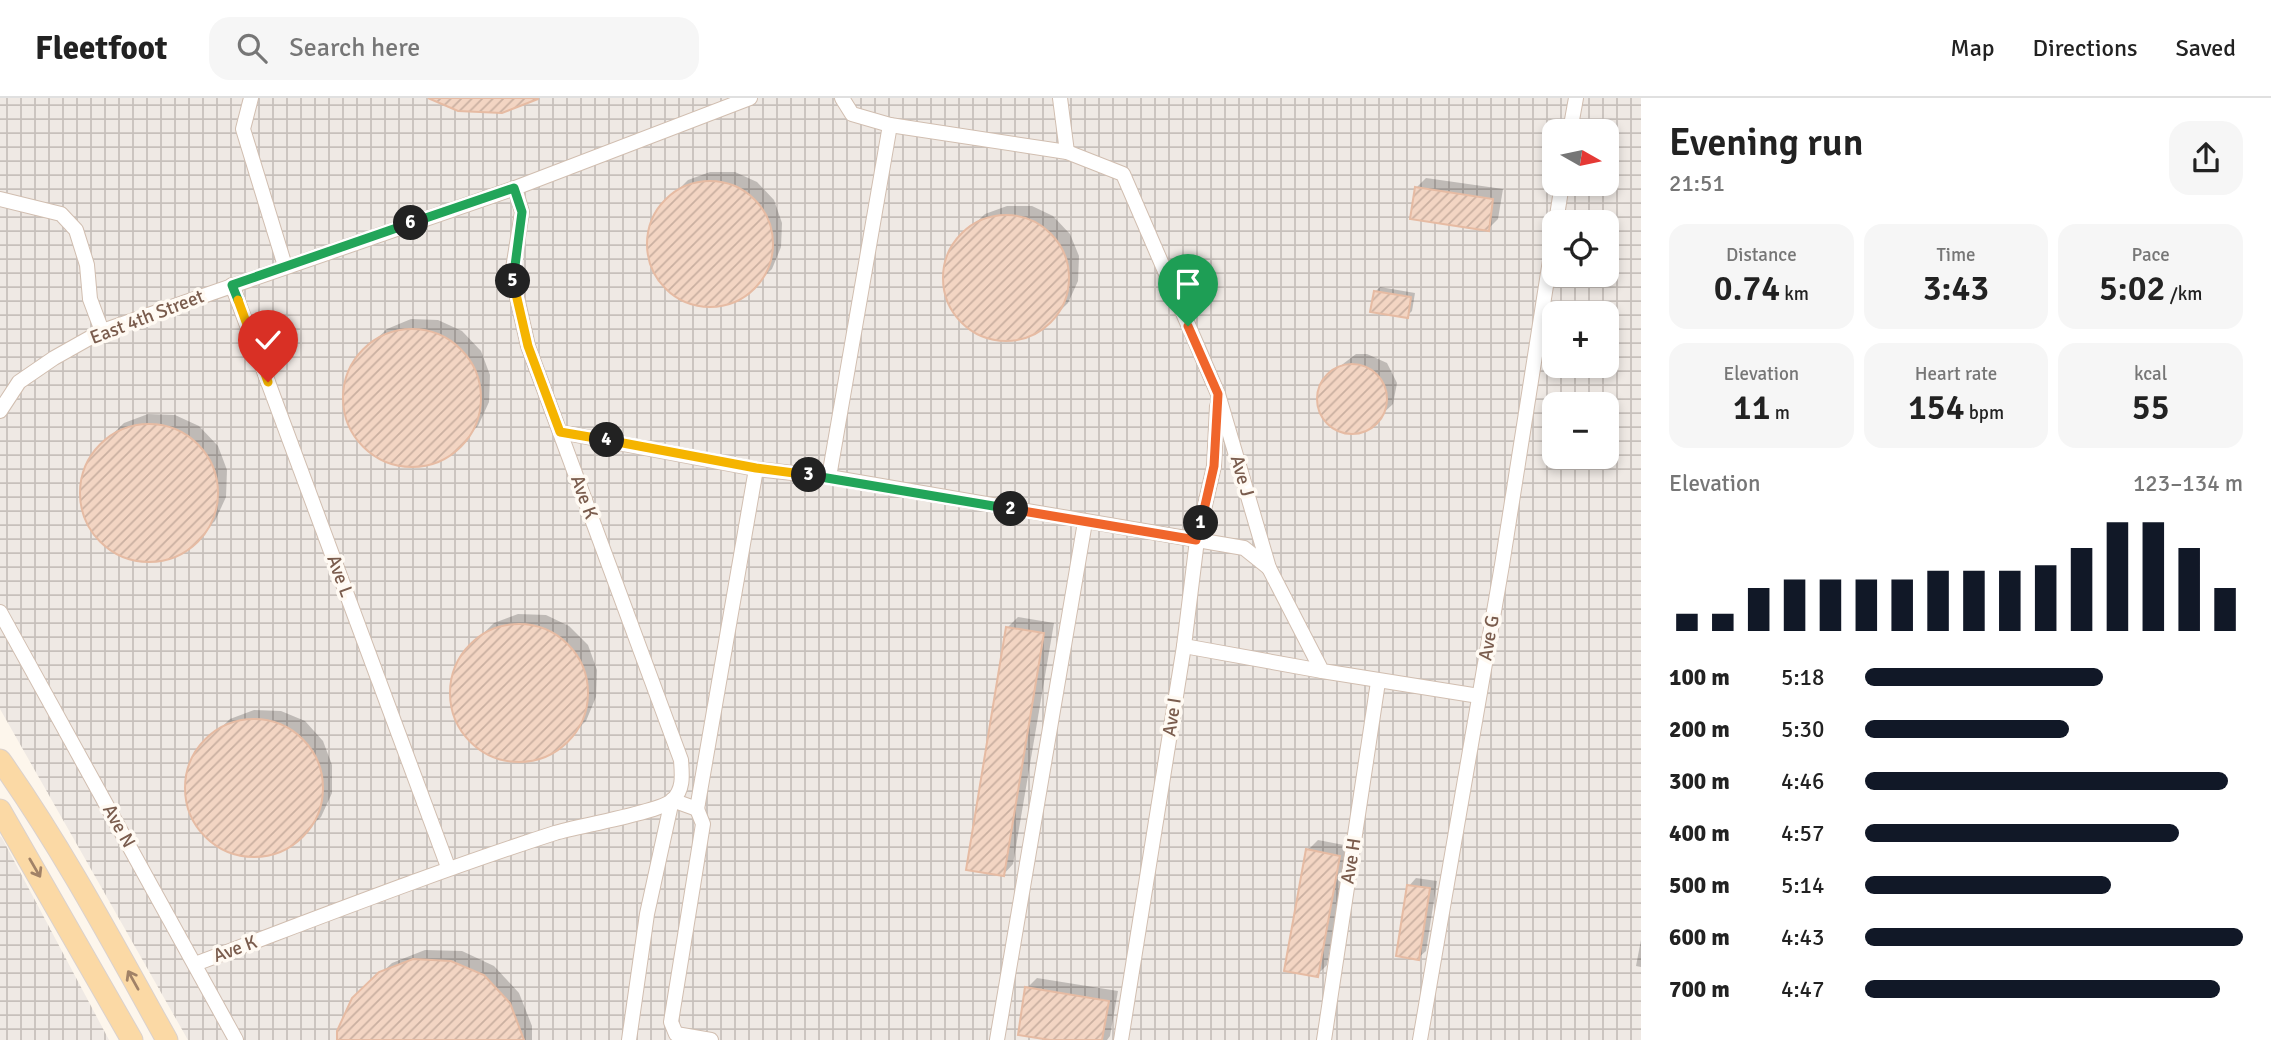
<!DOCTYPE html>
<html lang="en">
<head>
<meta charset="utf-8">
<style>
	:root { --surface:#fff; --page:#f6f6f6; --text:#222; --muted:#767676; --line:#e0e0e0; --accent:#111827 }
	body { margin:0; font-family:Signika,sans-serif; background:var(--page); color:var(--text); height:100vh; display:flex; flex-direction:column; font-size:26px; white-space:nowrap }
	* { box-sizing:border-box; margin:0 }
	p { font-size:23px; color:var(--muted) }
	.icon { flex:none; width:38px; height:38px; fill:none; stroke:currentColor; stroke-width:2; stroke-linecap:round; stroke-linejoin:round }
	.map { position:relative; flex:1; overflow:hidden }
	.sheet { display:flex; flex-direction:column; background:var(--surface); width:630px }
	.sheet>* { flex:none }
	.needle { width:46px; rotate:99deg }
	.fabs { position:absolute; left:1542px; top:21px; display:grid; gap:14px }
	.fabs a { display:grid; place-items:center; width:77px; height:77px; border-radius:14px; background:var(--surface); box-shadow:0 4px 10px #0003; font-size:35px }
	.pin { position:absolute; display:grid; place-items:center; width:60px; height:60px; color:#fff; margin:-72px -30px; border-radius:50% 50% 50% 0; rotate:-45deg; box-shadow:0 0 7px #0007 }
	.pin .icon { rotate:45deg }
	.km { position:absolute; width:35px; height:35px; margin:-18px; border-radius:50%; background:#222; color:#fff; font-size:19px; line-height:35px; text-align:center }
	.round { display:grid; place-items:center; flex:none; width:74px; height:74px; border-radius:21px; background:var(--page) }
	.head { display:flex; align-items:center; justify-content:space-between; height:119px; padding:0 28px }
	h1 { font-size:38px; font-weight:600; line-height:52px }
	.figures { display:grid; grid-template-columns:repeat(3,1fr); gap:10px; height:119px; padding:7px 28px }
	.figures div { display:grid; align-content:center; border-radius:18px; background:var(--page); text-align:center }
	.figures b { font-size:35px; font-weight:600 }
	.figures small { font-size:19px; font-weight:400 }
	.figures p { font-size:19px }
	.chart { height:196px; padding:14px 28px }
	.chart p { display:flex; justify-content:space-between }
	.chart svg { width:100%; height:126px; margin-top:7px; stroke:var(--accent); stroke-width:6 }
	ul { padding:0 28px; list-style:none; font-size:23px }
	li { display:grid; grid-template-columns:112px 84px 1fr; align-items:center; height:52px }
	li i { height:18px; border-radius:9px; background:var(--accent) }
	header { display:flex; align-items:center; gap:42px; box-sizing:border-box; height:98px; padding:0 35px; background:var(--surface); border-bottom:2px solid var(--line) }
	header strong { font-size:33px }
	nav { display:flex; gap:38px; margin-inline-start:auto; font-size:24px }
	.search { width:490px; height:63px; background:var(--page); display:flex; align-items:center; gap:18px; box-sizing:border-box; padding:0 24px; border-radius:21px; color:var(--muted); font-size:26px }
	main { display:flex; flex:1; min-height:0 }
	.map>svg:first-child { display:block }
	.industrial { fill:url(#industrial-grid); fill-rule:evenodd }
	.shadow { fill:#0003 }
	.building { fill:url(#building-hatch); stroke:#e6bba3; stroke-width:2 }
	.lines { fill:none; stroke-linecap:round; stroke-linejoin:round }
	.street-casing { stroke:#d1beb0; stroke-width:16 }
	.primary-casing { stroke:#dad1cd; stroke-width:23 }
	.street { stroke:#fff; stroke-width:14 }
	.primary { stroke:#fbd9a5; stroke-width:21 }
	.oneway { stroke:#a18267 }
	.split-1-casing { stroke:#fff; stroke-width:14 }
	.split-2-casing { stroke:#fff; stroke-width:14 }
	.split-3-casing { stroke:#fff; stroke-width:14 }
	.split-4-casing { stroke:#fff; stroke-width:14 }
	.split-5-casing { stroke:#fff; stroke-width:14 }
	.split-6-casing { stroke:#fff; stroke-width:14 }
	.split-7-casing { stroke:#fff; stroke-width:14 }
	.split-8-casing { stroke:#fff; stroke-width:14 }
	.split-1 { stroke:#f0652b; stroke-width:9 }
	.split-2 { stroke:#f0652b; stroke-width:9 }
	.split-3 { stroke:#22a559; stroke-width:9 }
	.split-4 { stroke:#f5b400; stroke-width:9 }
	.split-5 { stroke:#f5b400; stroke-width:9 }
	.split-6 { stroke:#22a559; stroke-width:9 }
	.split-7 { stroke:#22a559; stroke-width:9 }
	.split-8 { stroke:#f5b400; stroke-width:9 }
	.labels { text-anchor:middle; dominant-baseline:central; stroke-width:7; stroke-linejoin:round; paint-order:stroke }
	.street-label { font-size:19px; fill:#7a5c4d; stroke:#fffaf3 }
</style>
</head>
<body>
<header>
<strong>Fleetfoot</strong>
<div class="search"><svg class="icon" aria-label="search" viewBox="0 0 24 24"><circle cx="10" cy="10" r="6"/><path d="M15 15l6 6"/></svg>Search here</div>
<nav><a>Map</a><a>Directions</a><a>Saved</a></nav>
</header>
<main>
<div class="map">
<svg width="1641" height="942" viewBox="0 0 1641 942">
	<defs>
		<pattern id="industrial-grid" width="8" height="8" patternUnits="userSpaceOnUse" patternTransform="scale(1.75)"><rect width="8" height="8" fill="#efe9e4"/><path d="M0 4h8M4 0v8" fill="none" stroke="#c7c0bb"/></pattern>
		<pattern id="building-hatch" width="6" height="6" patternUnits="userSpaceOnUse" patternTransform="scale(1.75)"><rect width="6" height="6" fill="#f3d5c3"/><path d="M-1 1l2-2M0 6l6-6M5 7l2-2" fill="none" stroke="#cab0a1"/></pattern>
	</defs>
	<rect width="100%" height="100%" fill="#fdf6ec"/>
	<g class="industrial">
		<path d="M0 0H1641V942H188L0 611ZM1554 33H1606V86H1554ZM1554 124H1606V177H1554ZM1554 215H1606V268H1554ZM1554 306H1606V359H1554Z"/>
		<path d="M0 738 2 740 109 942H0Z"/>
	</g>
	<g class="shadow">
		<path d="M710 74H735L757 84 774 102 782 125 781 149 772 171 742 199 720 208 695 207 674 197 657 179 648 157 649 132 659 111 688 82Z"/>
		<path d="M1426 80 1503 91 1498 121 1488 131 1416 90Z"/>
		<path d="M1007 108H1032L1053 118 1070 136 1079 158 1078 183 1068 205 1039 233 1017 242 992 241 971 231 954 213 945 191 946 166 956 144 985 116Z"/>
		<path d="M1380 189 1415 195 1412 213 1407 218 1375 194Z"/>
		<path d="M411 221 438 222 462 233 481 253 490 277 489 304 478 328 447 358 423 367 396 366 372 356 354 336 345 311 346 284 356 260 387 231Z"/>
		<path d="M1356 256H1367L1387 265 1397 285 1393 306 1365 332 1355 335 1333 329 1320 311 1319 300 1326 279Z"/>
		<path d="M148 316 175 317 199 328 218 348 227 372 226 399 215 423 184 453 160 462 133 461 109 451 91 431 82 406V379L93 355 124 325Z"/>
		<path d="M518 516 546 517 569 528 588 547 597 572 596 599 586 623 555 653 530 662 503 661 480 651 461 631 452 606V579L463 555 494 525Z"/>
		<path d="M1018 519 1054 525 1013 766 1003 777 1008 529Z"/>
		<path d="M254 612 281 613 305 623 323 643 332 667V695L321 719 290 748 266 758 239 757 215 746 196 726 187 702 188 675 199 651 230 621Z"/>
		<path d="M1318 742 1349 748 1327 867 1317 877 1308 752Z"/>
		<path d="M1416 780 1437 783 1426 853 1418 860 1409 788Z"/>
		<path d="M1641 842V869L1636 868Z"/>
		<path d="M425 852 462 853 494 868 519 895 532 928V942H339L353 901 392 865Z"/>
		<path d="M1037 880 1118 893 1110 938 1107 942H1061L1027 890Z"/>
	</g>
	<g class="building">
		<path d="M428 0H538V1L502 15 458 13Z"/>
		<circle cx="710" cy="146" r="63"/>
		<path d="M1415 89 1493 101 1489 133 1410 121Z"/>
		<circle cx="1006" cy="180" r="63"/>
		<path d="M1374 193 1411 199 1408 220 1370 214Z"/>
		<circle cx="412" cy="300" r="69"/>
		<circle cx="1352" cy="301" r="35"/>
		<circle cx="149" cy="395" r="69"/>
		<circle cx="519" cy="595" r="69"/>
		<path d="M1006 529 1044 535 1004 778 966 772Z"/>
		<circle cx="254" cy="690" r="69"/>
		<path d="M1306 751 1340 758 1318 879 1284 873Z"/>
		<path d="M1407 787 1430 790 1419 862 1396 858Z"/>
		<path d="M413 861 451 863 484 877 510 905 524 942H337V933L352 900 379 874Z"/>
		<path d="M1025 889 1109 903 1102 942H1050L1018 937Z"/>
	</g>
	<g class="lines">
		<defs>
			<g id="street">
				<path d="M251 0 243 31 285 168"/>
				<path d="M842 0 852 16 890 27 1067 54 1123 76 1218 296 1269 470 1322 573 1479 598"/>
				<path d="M1060 0 1067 54"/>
				<path d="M1570 33 1576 0"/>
				<path d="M0 101 61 116 76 132 87 167 90 201 102 233"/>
				<path d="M1556 124 1562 86"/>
				<path d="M232 187 448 769"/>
				<path d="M0 313 19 284 54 260 102 233 515 90 750 0"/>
				<path d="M560 334 756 371 829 379 1244 450 1269 470"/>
				<path d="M829 379 890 27"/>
				<path d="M0 514 236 942"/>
				<path d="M1184 548 1322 573"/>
				<path d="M697 711 703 726 671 924 676 936 711 942"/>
				<path d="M195 866C315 821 434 774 555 735 578 728 661 714 673 702 684 690 682 677 681 662L528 248 512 177 522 114 515 90"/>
				<path d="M629 942 647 816 672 702 697 711 756 371"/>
				<path d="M997 942 1085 424"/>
				<path d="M1121 942 1184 548 1197 442 1214 368 1217 308"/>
				<path d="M1324 942 1378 584"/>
				<path d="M1420 942 1502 467 1554 137"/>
			</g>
			<g id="primary">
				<path d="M0 662C63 751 114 847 167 942"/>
				<path d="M0 712 132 942"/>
			</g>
		</defs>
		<use href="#street" class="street-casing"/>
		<use href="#primary" class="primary-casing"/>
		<use href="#street" class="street"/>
		<use href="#primary" class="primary"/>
	</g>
	<defs><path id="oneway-shaft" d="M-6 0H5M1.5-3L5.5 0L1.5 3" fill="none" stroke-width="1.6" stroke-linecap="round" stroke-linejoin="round" transform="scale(1.75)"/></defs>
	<g class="oneway">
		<use href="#oneway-shaft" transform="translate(35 770) rotate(60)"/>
		<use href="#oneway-shaft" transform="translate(133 882) rotate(-119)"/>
	</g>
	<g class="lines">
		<defs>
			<path id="split-1" d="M1188 228 1218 296 1214 368 1201 425"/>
			<path id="split-2" d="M1011 411 1196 442 1201 425"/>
			<path id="split-3" d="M809 377 1011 411"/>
			<path id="split-4" d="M607 342 756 370 809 377"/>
			<path id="split-5" d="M513 183 528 248 560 334 607 342"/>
			<path id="split-6" d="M411 125 514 90 522 114 513 183"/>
			<path id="split-7" d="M238 202 232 187 411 125"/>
			<path id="split-8" d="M238 202 268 284"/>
		</defs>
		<use href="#split-1" class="split-1-casing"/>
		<use href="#split-2" class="split-2-casing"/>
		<use href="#split-3" class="split-3-casing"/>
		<use href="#split-4" class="split-4-casing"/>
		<use href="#split-5" class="split-5-casing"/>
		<use href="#split-6" class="split-6-casing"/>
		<use href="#split-7" class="split-7-casing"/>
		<use href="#split-8" class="split-8-casing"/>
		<use href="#split-1" class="split-1"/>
		<use href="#split-2" class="split-2"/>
		<use href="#split-3" class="split-3"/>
		<use href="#split-4" class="split-4"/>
		<use href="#split-5" class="split-5"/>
		<use href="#split-6" class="split-6"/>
		<use href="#split-7" class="split-7"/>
		<use href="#split-8" class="split-8"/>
	</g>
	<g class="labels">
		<g class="street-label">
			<text transform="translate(147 219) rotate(-21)">East 4th Street</text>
			<text transform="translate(1242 378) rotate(74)">Ave J</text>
			<text transform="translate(584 399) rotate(70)">Ave K</text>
			<text transform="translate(340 478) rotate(70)">Ave L</text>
			<text transform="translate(1489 540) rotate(-80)">Ave G</text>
			<text transform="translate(1172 619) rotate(-81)">Ave I</text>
			<text transform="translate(119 728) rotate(61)">Ave N</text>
			<text transform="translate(1351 763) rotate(-81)">Ave H</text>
			<text transform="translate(235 851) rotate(-20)">Ave K</text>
		</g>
	</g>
</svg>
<div class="fabs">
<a><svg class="needle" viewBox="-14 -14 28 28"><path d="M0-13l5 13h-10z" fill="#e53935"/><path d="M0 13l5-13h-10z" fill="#767676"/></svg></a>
<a><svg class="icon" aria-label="locate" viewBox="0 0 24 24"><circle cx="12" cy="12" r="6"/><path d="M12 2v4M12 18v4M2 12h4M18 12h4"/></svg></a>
<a>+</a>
<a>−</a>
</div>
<div class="pin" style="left:1188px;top:228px;background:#1e9e55"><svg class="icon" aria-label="arrive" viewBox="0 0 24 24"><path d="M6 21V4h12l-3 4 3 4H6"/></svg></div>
<div class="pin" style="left:268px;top:284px;background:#d93025"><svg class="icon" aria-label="check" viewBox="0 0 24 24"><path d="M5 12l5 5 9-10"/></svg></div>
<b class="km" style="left:1201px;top:425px">1</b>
<b class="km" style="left:1011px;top:411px">2</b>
<b class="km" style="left:809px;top:377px">3</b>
<b class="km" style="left:607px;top:342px">4</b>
<b class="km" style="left:513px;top:183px">5</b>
<b class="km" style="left:411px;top:125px">6</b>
</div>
<section class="sheet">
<div class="head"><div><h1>Evening run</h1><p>21:51</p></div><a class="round"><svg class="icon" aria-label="share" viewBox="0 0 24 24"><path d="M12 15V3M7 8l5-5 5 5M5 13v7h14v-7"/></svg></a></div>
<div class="figures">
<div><p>Distance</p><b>0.74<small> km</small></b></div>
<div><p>Time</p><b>3:43</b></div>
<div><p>Pace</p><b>5:02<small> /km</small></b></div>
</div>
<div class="figures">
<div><p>Elevation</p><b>11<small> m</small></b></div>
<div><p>Heart rate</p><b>154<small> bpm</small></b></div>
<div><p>kcal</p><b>55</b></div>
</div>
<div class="chart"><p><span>Elevation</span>123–134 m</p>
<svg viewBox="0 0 160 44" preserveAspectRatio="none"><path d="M5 44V38M15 44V38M25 44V29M35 44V26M45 44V26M55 44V26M65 44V26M75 44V23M85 44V23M95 44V23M105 44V21M115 44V15M125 44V6M135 44V6M145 44V15M155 44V29"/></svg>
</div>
<ul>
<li><b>100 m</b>5:18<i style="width:63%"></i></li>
<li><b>200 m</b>5:30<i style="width:54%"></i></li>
<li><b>300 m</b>4:46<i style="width:96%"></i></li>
<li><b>400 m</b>4:57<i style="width:83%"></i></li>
<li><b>500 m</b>5:14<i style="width:65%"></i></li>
<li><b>600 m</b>4:43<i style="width:100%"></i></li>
<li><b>700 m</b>4:47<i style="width:94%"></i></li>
</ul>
</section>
</main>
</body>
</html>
